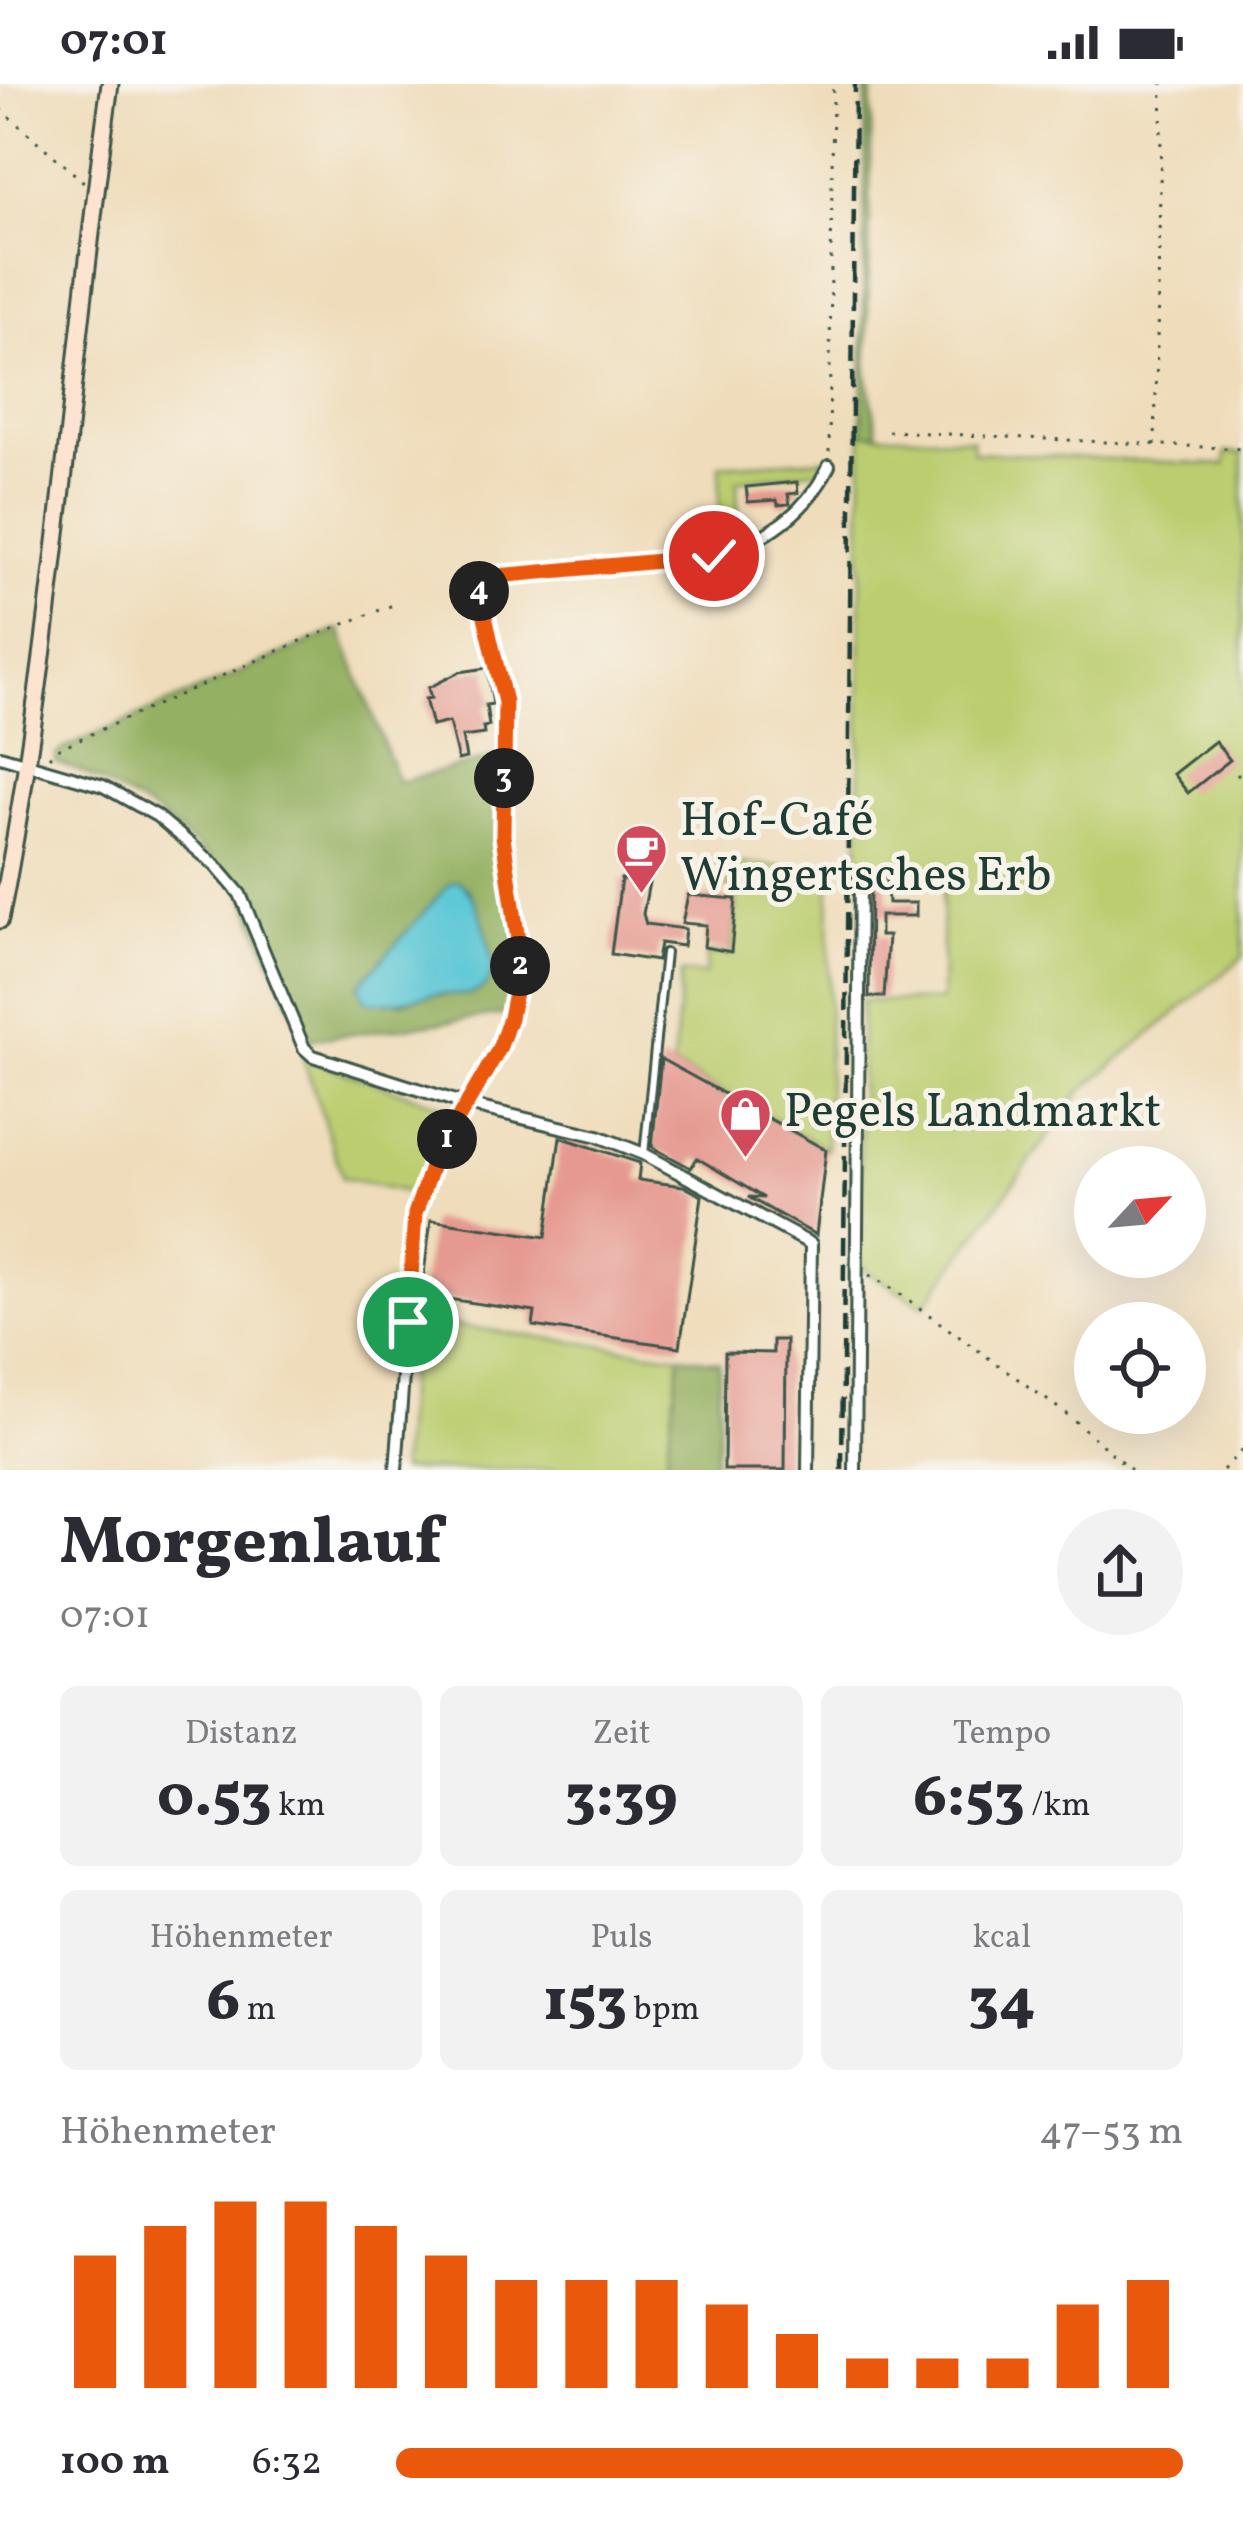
<!DOCTYPE html>
<html lang="de">
<head>
<meta charset="utf-8">
<style>
	:root { --surface:#fff; --page:#f2f2f3; --text:#2b2b33; --muted:#7c7c81; --accent:#ea580c }
	body { margin:0; font-family:Vollkorn,serif; background:var(--page); color:var(--text); height:100vh; display:flex; flex-direction:column; font-size:45px; white-space:nowrap }
	* { box-sizing:border-box; margin:0 }
	p { font-size:39px; color:var(--muted) }
	.icon { flex:none; width:66px; height:66px; fill:none; stroke:currentColor; stroke-width:2; stroke-linecap:round; stroke-linejoin:round }
	.map { position:relative; height:1386px; overflow:hidden }
	.drawer { display:flex; flex-direction:column; background:var(--surface); flex:1 }
	.drawer>* { flex:none }
	.needle { width:78px; rotate:64deg }
	.buttons { position:absolute; left:1074px; top:1062px; display:grid; gap:24px }
	.buttons a { display:grid; place-items:center; width:132px; height:132px; border-radius:50%; background:var(--surface); box-shadow:0 12px 48px #0002; font-size:60px }
	.pin { position:absolute; display:grid; place-items:center; width:102px; height:102px; color:#fff; margin:-51px; border:6px solid #fff; border-radius:50%; box-shadow:0 3px 12px #0007 }
	.km { position:absolute; width:60px; height:60px; margin:-30px; border-radius:50%; background:#222; color:#fff; font-size:33px; line-height:60px; text-align:center }
	.round { display:grid; place-items:center; flex:none; width:126px; height:126px; border-radius:63px; background:var(--page) }
	.summary { display:flex; align-items:center; justify-content:space-between; height:204px; padding:0 60px }
	h1 { font-size:66px; font-weight:800; line-height:90px }
	.figures { display:grid; grid-template-columns:repeat(3,1fr); gap:18px; height:204px; padding:12px 60px }
	.figures div { display:grid; align-content:center; border-radius:18px; background:var(--page); text-align:center }
	.figures b { font-size:60px; font-weight:800 }
	.figures small { font-size:33px; font-weight:400 }
	.figures p { font-size:33px }
	.chart { height:336px; padding:24px 60px }
	.chart p { display:flex; justify-content:space-between }
	.chart svg { width:100%; height:216px; margin-top:12px; stroke:var(--accent); stroke-width:6 }
	ul { padding:0 60px; list-style:none; font-size:39px }
	li { display:grid; grid-template-columns:192px 144px 1fr; align-items:center; height:90px }
	li i { height:30px; border-radius:15px; background:var(--accent) }
	.status { display:flex; justify-content:space-between; align-items:center; height:84px; padding:0 60px; background:var(--surface); direction:ltr }
	.status svg { height:33px; fill:currentColor }
	.map>svg:first-child { display:block }
	.green { fill:#bbcd70; stroke:#6d8552; stroke-width:3 }
	.forest { fill:#94b062; stroke:#5a764b; stroke-width:3; fill-rule:evenodd }
	.water { fill:#5cc7d6; stroke:#3e8285; stroke-width:3 }
	.building { fill:#e59990 }
	.lines { fill:none; stroke-linecap:round; stroke-linejoin:round }
	.lane-casing { stroke:#3e5548; stroke-width:12 }
	.street-casing { stroke:#3e5548; stroke-width:16 }
	.secondary-casing { stroke:#3e5548; stroke-width:21 }
	.path { stroke:#3e5548; stroke-width:3; stroke-dasharray:3 9; stroke-linecap:butt }
	.lane { stroke:#fff; stroke-width:6 }
	.street { stroke:#fff; stroke-width:10 }
	.secondary { stroke:#fde4d1; stroke-width:15 }
	.rail { stroke:#1f3d34; stroke-width:4.5; stroke-dasharray:18 9; stroke-linecap:butt }
	.route-casing { stroke:#fff; stroke-width:24 }
	.route { stroke:#ea580c; stroke-width:15 }
	.labels { text-anchor:middle; dominant-baseline:central; stroke-width:10; stroke-linejoin:round; paint-order:stroke }
	.poi-label { font-size:48px; fill:#1f3d34; stroke:#f7f3e8; text-anchor:start }
</style>
</head>
<body>
<div class="status"><b>07:01</b><svg viewBox="0 0 49 12"><path d="M0 12V9h3v3zM5 12V6h3v6zM10 12V3h3v9zM15 12V0h3v12zM26 1h20v11H26zM47 4h2v5h-2z"/></svg></div>
<div class="map">
<svg width="1243" height="1386" viewBox="0 0 1243 1386">
	<rect width="100%" height="100%" fill="#f7f3e8"/>
	<filter id="ink" filterUnits="userSpaceOnUse"><feTurbulence type="fractalNoise" baseFrequency=".00833" numOctaves="2"/><feDisplacementMap in="SourceGraphic" scale="24" xChannelSelector="R" yChannelSelector="G"/><feConvolveMatrix kernelMatrix="1 2 1 2 8 2 1 2 1" color-interpolation-filters="sRGB"/></filter>
	<filter id="wash" filterUnits="userSpaceOnUse"><feTurbulence type="fractalNoise" baseFrequency=".004" numOctaves="4" result="noise"/><feDisplacementMap in="SourceGraphic" scale="48" xChannelSelector="R" yChannelSelector="G"/><feGaussianBlur stdDeviation="2.7" result="paint"/><feColorMatrix in="noise" values="0 0 0 0 0 0 0 0 0 0 0 0 0 0 0 0 0 1.4 0 .05"/><feComposite in="paint" operator="in"/></filter>
	<g filter="url(#wash)">
		<rect width="100%" height="100%" fill="#efdcba"/>
		<g class="green">
			<path d="M862 349 972 355 973 368 1225 381 1226 368 1243 369V873L1081 1007 924 1222 867 1188 860 1177 861 917H941L943 799 859 788Z"/>
			<path d="M826 375 822 385 737 397 740 461 718 467 720 381Z"/>
			<path d="M717 777 830 787 827 1065 673 981 681 889 705 891 707 870 732 871 737 804 715 801Z"/>
			<path d="M303 974 449 1024 450 1038 416 1110 343 1094Z"/>
			<path d="M412 1236 680 1272 665 1381 656 1380 655 1386H400Z"/>
		</g>
		<g class="forest">
			<path d="M866 0H872L867 290 878 350 862 349Z"/>
			<path d="M340 545 398 698 502 672 500 754 518 872 507 930 305 956 239 799 157 730 83 688 56 678V671L65 664ZM468 804 481 831 466 911H432L399 919 359 901 436 815Z"/>
			<path d="M680 1272 719 1278 718 1356 712 1386H683L665 1381Z"/>
		</g>
		<path class="water" d="M459 797C473 808 481 829 485 846 491 868 502 904 469 910 457 912 444 909 431 911 407 915 390 921 365 917L359 901 450 799Z"/>
		<g id="blocks">
			<g class="building">
				<path d="M797 398 798 409 788 410 790 420 778 421 777 416 748 418 746 403Z"/>
				<path d="M487 584 493 620 486 621 489 642 483 643 484 650 462 653 466 674 458 676 449 638 432 642 425 615 431 614 428 604 460 588Z"/>
				<path d="M1215 657 1230 676 1188 709 1173 690Z"/>
				<path d="M631 785 651 788 643 830 646 840 685 845 683 862 660 859 657 877 611 870 621 795 630 796Z"/>
				<path d="M870 790 886 793 888 819H916V832H880V852H888L884 913H869Z"/>
				<path d="M688 811 736 815 731 868 704 863 706 841 682 839Z"/>
				<path d="M661 975 826 1066 816 1151 748 1113 764 1114 697 1074 691 1084 652 1063Z"/>
				<path d="M560 1053 640 1079 638 1096 683 1102 702 1112 680 1263 533 1242 535 1228 421 1211 431 1136 546 1153Z"/>
				<path d="M773 1256H786L785 1386H724L725 1268 773 1269Z"/>
			</g>
		</g>
	</g>
	<g filter="url(#ink)">
		<use href="#blocks" fill-opacity="0" stroke="#3e5548" stroke-width="3"/>
		<g class="lines">
			<defs>
				<path id="lane" d="M644 1070 665 869"/>
				<g id="street">
					<path d="M0 672 103 702 157 732 215 781 240 810 304 964 313 972 468 1021 598 1052 644 1070 811 1160 808 1386"/>
					<path d="M396 1386 415 1130 433 1078 499 965 510 933 521 877 504 752 505 618 477 494 714 472C765 457 806 430 829 382"/>
					<path d="M855 1386 860 791"/>
				</g>
				<path id="secondary" d="M0 836C54 560 71 278 110 0"/>
			</defs>
			<use href="#lane" class="lane-casing"/>
			<use href="#street" class="street-casing"/>
			<use href="#secondary" class="secondary-casing"/>
			<g class="path">
				<path d="M0 25 85 99"/>
				<path d="M888 347 1243 365"/>
				<path d="M1155 361 1162 0"/>
				<path d="M829 368 833 0"/>
				<path d="M49 673 55 666 301 557 393 521"/>
				<path d="M1237 690 1243 697"/>
				<path d="M869 1191 893 1205 1068 1331 1131 1386"/>
				<path d="M1223 1386 1243 1365"/>
			</g>
			<use href="#lane" class="lane"/>
			<use href="#street" class="street"/>
			<use href="#secondary" class="secondary"/>
			<path class="rail" d="M842 1386 855 0"/>
		</g>
	</g>
	<g class="lines" filter="url(#ink)">
		<defs>
			<path id="route" d="M408 1238 415 1130 433 1078 499 965 510 934 521 877 503 752 505 618 476 494 714 472"/>
		</defs>
		<use href="#route" class="route-casing"/>
		<use href="#route" class="route"/>
	</g>
	<defs>
		<symbol id="cafe-pin" viewBox="-11 -11 22 30"><path d="M0 17L-7.5 6A9.5 9.5 0 1 1 7.5 6Z" fill="#d1495b" stroke="#f7f3e8"/><path d="M-5.5-4.5H6V0H3Q3 3.5 0 3.5H-2.5Q-5.5 3.5-5.5 0ZM3-3.2v2h1.7v-2ZM-6 4.5H4V6H-6Z" fill="#fff"/></symbol>
		<symbol id="shop-pin" viewBox="-11 -11 22 30"><path d="M0 17L-7.5 6A9.5 9.5 0 1 1 7.5 6Z" fill="#d1495b" stroke="#f7f3e8"/><path d="M-5-2.5h2.3a2.7 3.5 0 0 1 5.4 0H5L5.5 6h-11ZM-1.5-2.5h3a1.5 2.3 0 0 0-3 0Z" fill="#fff"/></symbol>
	</defs>
	<g fill-rule="evenodd">
		<use href="#cafe-pin" x="612" y="736" width="59" height="81"/>
		<use href="#shop-pin" x="716" y="1000" width="59" height="81"/>
	</g>
	<g class="labels">
		<g class="poi-label">
			<text x="680" y="738">Hof-Café<tspan x="680" dy="55">Wingertsches Erb</tspan></text>
			<text x="784" y="1029">Pegels Landmarkt</text>
		</g>
	</g>
</svg>
<div class="buttons">
<a><svg class="needle" viewBox="-14 -14 28 28"><path d="M0-13l5 13h-10z" fill="#e53935"/><path d="M0 13l5-13h-10z" fill="#7c7c81"/></svg></a>
<a><svg class="icon" aria-label="locate" viewBox="0 0 24 24"><circle cx="12" cy="12" r="6"/><path d="M12 2v4M12 18v4M2 12h4M18 12h4"/></svg></a>
</div>
<div class="pin" style="left:408px;top:1238px;background:#1e9e55"><svg class="icon" aria-label="arrive" viewBox="0 0 24 24"><path d="M6 21V4h12l-3 4 3 4H6"/></svg></div>
<div class="pin" style="left:714px;top:472px;background:#d93025"><svg class="icon" aria-label="check" viewBox="0 0 24 24"><path d="M5 12l5 5 9-10"/></svg></div>
<b class="km" style="left:447px;top:1055px">1</b>
<b class="km" style="left:520px;top:882px">2</b>
<b class="km" style="left:504px;top:694px">3</b>
<b class="km" style="left:479px;top:507px">4</b>
</div>
<section class="drawer">
<div class="summary"><div><h1>Morgenlauf</h1><p>07:01</p></div><a class="round"><svg class="icon" aria-label="share" viewBox="0 0 24 24"><path d="M12 15V3M7 8l5-5 5 5M5 13v7h14v-7"/></svg></a></div>
<div class="figures">
<div><p>Distanz</p><b>0.53<small> km</small></b></div>
<div><p>Zeit</p><b>3:39</b></div>
<div><p>Tempo</p><b>6:53<small> /km</small></b></div>
</div>
<div class="figures">
<div><p>Höhenmeter</p><b>6<small> m</small></b></div>
<div><p>Puls</p><b>153<small> bpm</small></b></div>
<div><p>kcal</p><b>34</b></div>
</div>
<div class="chart"><p><span>Höhenmeter</span>47–53 m</p>
<svg viewBox="0 0 160 44" preserveAspectRatio="none"><path d="M5 44V17M15 44V11M25 44V6M35 44V6M45 44V11M55 44V17M65 44V22M75 44V22M85 44V22M95 44V27M105 44V33M115 44V38M125 44V38M135 44V38M145 44V27M155 44V22"/></svg>
</div>
<ul>
<li><b>100 m</b>6:32<i style="width:100%"></i></li>
</ul>
</section>
</body>
</html>
